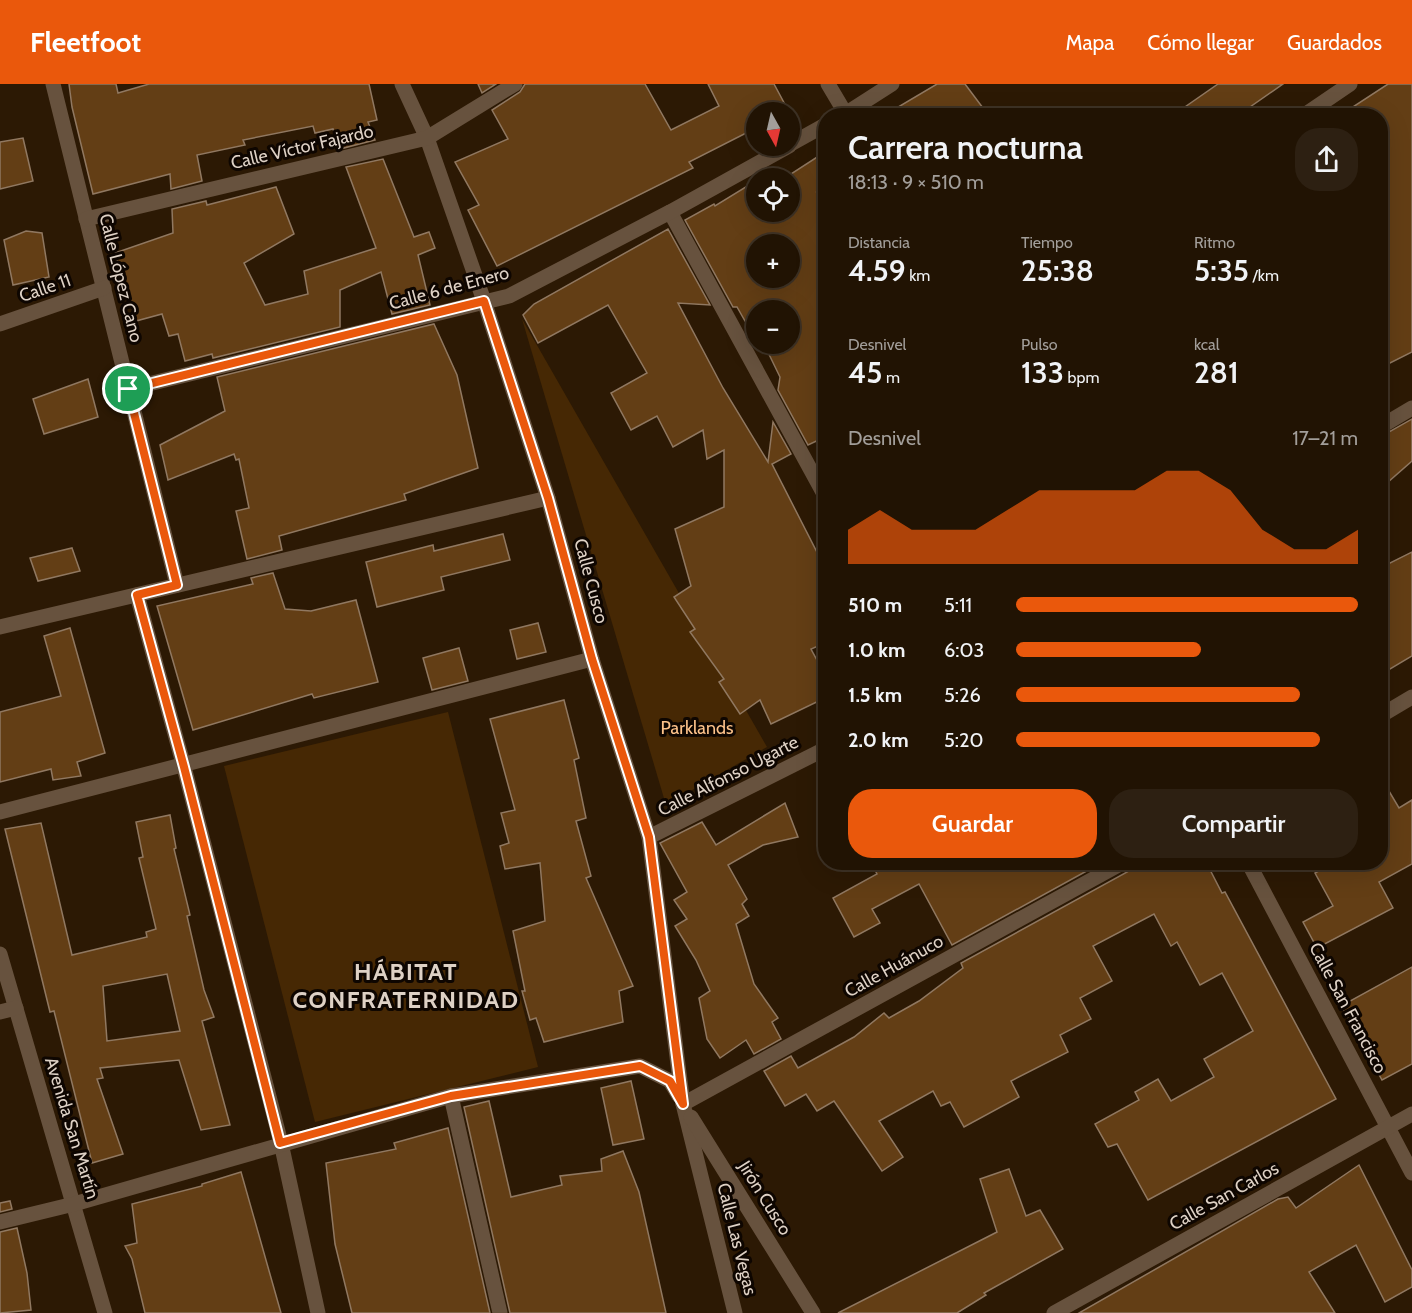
<!DOCTYPE html>
<html lang="es">
<head>
<meta charset="utf-8">
<style>
	:root { --surface:#211303; --page:#2d2012; --text:#f1f3f6; --muted:#a29e9a; --line:#3e3225; --accent:#ea580c }
	body { margin:0; font-family:Cabin,sans-serif; background:var(--page); color:var(--text); height:100vh; display:flex; flex-direction:column; font-size:22px; white-space:nowrap }
	* { box-sizing:border-box; margin:0 }
	p { font-size:20px; color:var(--muted) }
	.icon { flex:none; width:33px; height:33px; fill:none; stroke:currentColor; stroke-width:2; stroke-linecap:round; stroke-linejoin:round }
	.map { position:relative; flex:1; overflow:hidden }
	.side { position:absolute; left:818px; top:24px; width:570px; height:762px; display:flex; flex-direction:column; background:var(--surface); border-radius:24px; box-shadow:0 6px 24px #0002,0 0 0 2px var(--line) }
	.side>* { flex:none }
	.needle { width:39px; rotate:172deg }
	.fabs { position:absolute; left:746px; top:18px; display:grid; gap:12px }
	.fabs a { display:grid; place-items:center; width:54px; height:54px; border-radius:50%; background:var(--surface); box-shadow:0 6px 24px #0002,0 0 0 2px var(--line); font-size:30px }
	.pin { position:absolute; display:grid; place-items:center; width:51px; height:51px; color:#fff; margin:-26px; border:3px solid #fff; border-radius:50%; box-shadow:0 2px 6px #0007 }
	.round { display:grid; place-items:center; flex:none; width:63px; height:63px; border-radius:24px; background:var(--page) }
	.overview { display:flex; align-items:center; justify-content:space-between; height:102px; padding:0 30px }
	h1 { font-size:33px; font-weight:600; line-height:45px }
	.stats { display:grid; grid-template-columns:repeat(3,1fr); gap:9px; height:102px; padding:6px 30px }
	.stats div { display:grid; align-content:center }
	.stats b { font-size:30px; font-weight:600 }
	.stats small { font-size:16px; font-weight:400 }
	.stats p { font-size:16px }
	.chart { height:168px; padding:12px 30px }
	.chart p { display:flex; justify-content:space-between }
	.chart svg { width:100%; height:108px; margin-top:6px; fill:var(--accent); opacity:.7 }
	.cta { display:flex; gap:12px; margin-top:auto; padding:12px 30px }
	.cta a { flex:1; height:69px; border-radius:24px; background:var(--accent); color:#fff; font-size:24px; font-weight:600; line-height:69px; text-align:center }
	.cta a+a { background:var(--page); color:var(--text) }
	ul { padding:0 30px; list-style:none; font-size:20px }
	li { display:grid; grid-template-columns:96px 72px 1fr; align-items:center; height:45px }
	li i { height:15px; border-radius:8px; background:var(--accent) }
	header { display:flex; align-items:center; gap:36px; box-sizing:border-box; height:84px; padding:0 30px; background:var(--accent); color:#fff }
	header strong { font-size:28px }
	nav { display:flex; gap:33px; margin-inline-start:auto; font-size:21px }
	.map>svg:first-child { display:block }
	.green { fill:#462804 }
	.building { fill:#633e15; stroke:#907861; stroke-width:1.5; fill-rule:evenodd }
	.lines { fill:none; stroke-linecap:round; stroke-linejoin:round }
	.minor { stroke:#67523e; stroke-width:15 }
	.route-casing { stroke:#fff; stroke-width:12 }
	.route { stroke:#ea580c; stroke-width:8 }
	.labels { text-anchor:middle; dominant-baseline:central; stroke-width:6; stroke-linejoin:round; paint-order:stroke }
	.street-label { font-size:18px; fill:#ded1c5; stroke:#0e0601 }
	.park-label { font-size:18px; fill:#fec38a; stroke:#0e0601 }
	.district-label { font-size:24px; font-weight:bold; letter-spacing:1.5px; fill:#ded1c5; stroke:#0e0601 }
</style>
</head>
<body>
<header>
<strong>Fleetfoot</strong>
<nav><a>Mapa</a><a>Cómo llegar</a><a>Guardados</a></nav>
</header>
<div class="map">
<svg width="1412" height="1229" viewBox="0 0 1412 1229">
	<rect width="100%" height="100%" fill="#2c1904"/>
	<g class="green">
		<path d="M522 235 767 663 666 721Z"/>
		<path d="M448 628 538 983 315 1038 224 682Z"/>
	</g>
	<g class="building">
		<path d="M69 0H116L118 9 149 0H369L377 36 368 38 375 56 340 65 333 45 315 49 313 42 243 56 245 61 197 71 202 97 171 105 170 90 93 110 72 23Z"/>
		<path d="M478 0H496L482 9Z"/>
		<path d="M525 0H645L671 46 719 22 708 0H774L789 28H756V44L689 78 693 84 497 182 468 126 479 121 455 78 508 55 492 26 520 8Z"/>
		<path d="M937 0H965L989 32H883Z"/>
		<path d="M1218 0H1283L1237 32H1172Z"/>
		<path d="M1388 0H1412V268L1380 284V32H1339Z"/>
		<path d="M23 54 33 97 0 105V58Z"/>
		<path d="M825 68V104L817 108 825 112V353L808 361 778 306 780 293 764 260H789V226H756V244L750 234 745 237 737 223H733L685 136 714 120 715 122 749 101 752 105 756 103V128H789V94H772L779 91 785 94ZM756 160H789V194H756Z"/>
		<path d="M383 75 414 153 429 148 435 164 418 171 430 221 392 230 381 188 340 206V243L213 274 212 270 185 277 178 250 169 252 162 230 136 237 115 169 173 149 172 125 206 117 207 121 276 103 294 150 244 179 265 221 308 210 304 187 376 164 346 83Z"/>
		<path d="M668 145 710 221 678 219 723 304 768 378 773 338 791 370 772 380 825 484V559L811 565 825 591V614L771 640 760 616 740 630 719 598 724 595 690 548 695 545 674 513 691 502 675 445 724 423V366L707 375 703 346 673 363 657 332 631 346 611 309 647 289 608 221 538 259 523 231 534 220Z"/>
		<path d="M26 147 42 149 49 193 13 201 4 156Z"/>
		<path d="M434 240 457 291 478 384 404 410 406 416 279 452 282 466 247 475 236 427 249 424 239 375 236 376 234 370 168 396 160 361 225 327 217 293Z"/>
		<path d="M88 295 98 333 44 350 33 315Z"/>
		<path d="M1412 335V377L1380 405V353Z"/>
		<path d="M503 450 510 476 441 493 444 506 377 523 366 478 433 461 434 467Z"/>
		<path d="M72 464 80 487 38 497 30 474Z"/>
		<path d="M1412 468V572L1380 591V484Z"/>
		<path d="M273 489 285 525 311 527 356 516 378 598 314 614 312 610 193 646 157 522 253 500 251 494Z"/>
		<path d="M538 539 546 568 517 575 510 546Z"/>
		<path d="M70 544 105 669 77 678 81 692 53 696 51 685 0 698V628L61 612 44 552Z"/>
		<path d="M459 564 468 597 432 606 423 574Z"/>
		<path d="M564 616 579 674 574 676 586 734 576 737 591 792 586 794 633 902 619 907 623 938 544 958 536 934 530 936 522 907H525L513 847 545 837 540 779 505 785 500 762 509 759 501 729 515 726 490 635Z"/>
		<path d="M1380 692 1399 724 1412 716V780L1379 798 1393 824 1317 864 1303 838 1333 822 1315 789 1335 778H1380Z"/>
		<path d="M785 719 798 753 763 761 728 781 747 815 742 820 749 832 736 840 754 900 778 934 772 938 781 955 754 970 746 956 720 974 707 955 699 914 710 907 696 876 675 842 687 835 674 816 687 808 660 759 702 738 716 761Z"/>
		<path d="M170 731 176 764 174 765 190 831 187 832 204 906 214 933 202 937 230 1041 201 1046 179 976 100 984 103 994 97 995 123 1070 92 1079 54 927 50 928 5 745 41 739 72 871 147 853 146 848 156 845 139 774 143 773 136 738ZM167 890 180 947 107 957 103 902Z"/>
		<path d="M871 778H1103L952 861 919 800 872 825 880 839 854 853 833 814 877 790Z"/>
		<path d="M1134 778H1206L1222 809 1225 808 1336 1015 1148 1116 1117 1060 1108 1063 1095 1040 1139 1016 1135 1008 1158 995 1171 1017 1214 993 1204 975 1253 947 1222 889 1200 901 1177 858 1171 862 1154 830 1093 862 1112 897 1080 914 1091 935 1060 951 1068 968 1011 997 1019 1013 964 1043 950 1018 941 1022 933 1007 879 1037 903 1073 882 1087 834 1017 817 1027 806 1010 785 1022 764 987 791 972 798 984 854 953 884 929 889 934 919 917 963 884 961 879 1129 787Z"/>
		<path d="M1412 883V980L1382 996 1341 922Z"/>
		<path d="M631 997 644 1055 613 1061 601 1004Z"/>
		<path d="M489 1017 511 1113 562 1101 560 1092 602 1087 601 1075 623 1067 639 1108 666 1229H510L464 1023Z"/>
		<path d="M448 1044 490 1229H352L335 1160 326 1079 396 1065 394 1059Z"/>
		<path d="M1359 1081 1412 1186V1203L1385 1218 1356 1161 1309 1188 1335 1229H1079L1278 1115 1288 1113 1296 1124Z"/>
		<path d="M1009 1085 1026 1132 1040 1126 1063 1165 984 1209 986 1211 957 1229H838L997 1148 980 1095Z"/>
		<path d="M241 1088 281 1229H145L132 1175 125 1162 137 1159 132 1120 202 1102V1100Z"/>
		<path d="M10 1117 12 1125 0 1128V1119Z"/>
		<path d="M17 1144 27 1189 31 1226 0 1229V1148Z"/>
	</g>
	<g class="lines">
		<g class="minor">
			<path d="M53 0 177 501"/>
			<path d="M402 0 427 54 484 217 548 414 592 575 649 753 683 1020 735 1229"/>
			<path d="M828 0 847 32"/>
			<path d="M842 32 892 0"/>
			<path d="M1303 32 1350 0"/>
			<path d="M789 61 825 41"/>
			<path d="M670 128 825 412"/>
			<path d="M86 135 427 54 515 0"/>
			<path d="M0 240 104 204"/>
			<path d="M128 305 509 212 670 128 789 62"/>
			<path d="M1380 343 1412 324"/>
			<path d="M137 511 184 683 281 1059 318 1229"/>
			<path d="M0 543 548 414"/>
			<path d="M1380 632 1412 613"/>
			<path d="M0 728 592 575"/>
			<path d="M649 753 825 665"/>
			<path d="M1248 778 1412 1089"/>
			<path d="M0 870 105 1229"/>
			<path d="M0 928 16 924"/>
			<path d="M451 1012 500 1229"/>
			<path d="M683 1020 1124 778"/>
			<path d="M691 1033 813 1229"/>
			<path d="M0 1138 74 1120 451 1012 640 982 670 997 679 1012"/>
			<path d="M1054 1229 1412 1030"/>
		</g>
	</g>
	<g class="lines">
		<defs>
			<path id="route" d="M484 217 548 414 592 575 649 753 683 1020 670 997 640 982 451 1012 280 1059 184 683 137 511 177 501 128 305Z"/>
		</defs>
		<use href="#route" class="route-casing"/>
		<use href="#route" class="route"/>
	</g>
	<g class="labels">
		<g class="street-label">
			<text transform="translate(302 63) rotate(-13)">Calle Víctor Fajardo</text>
			<text transform="translate(121 194) rotate(76)">Calle López Cano</text>
			<text transform="translate(45 204) rotate(-19)">Calle 11</text>
			<text transform="translate(449 204) rotate(-15)">Calle 6 de Enero</text>
			<text transform="translate(591 497) rotate(75)">Calle Cusco</text>
			<text transform="translate(728 692) rotate(-27)">Calle Alfonso Ugarte</text>
			<text transform="translate(894 882) rotate(-29)">Calle Huánuco</text>
			<text transform="translate(1348 924) rotate(62)">Calle San Francisco</text>
			<text transform="translate(72 1044) rotate(73)">Avenida San Martín</text>
			<text transform="translate(1224 1112) rotate(-29)">Calle San Carlos</text>
			<text transform="translate(765 1114) rotate(58)">Jirón Cusco</text>
			<text transform="translate(737 1155) rotate(76)">Calle Las Vegas</text>
		</g>
		<g class="park-label">
			<text x="697" y="644">Parklands</text>
		</g>
		<g class="district-label">
			<text x="406" y="887">HÁBITAT<tspan x="406" dy="28">CONFRATERNIDAD</tspan></text>
		</g>
	</g>
</svg>
<div class="fabs">
<a><svg class="needle" viewBox="-14 -14 28 28"><path d="M0-13l5 13h-10z" fill="#e53935"/><path d="M0 13l5-13h-10z" fill="#a29e9a"/></svg></a>
<a><svg class="icon" aria-label="locate" viewBox="0 0 24 24"><circle cx="12" cy="12" r="6"/><path d="M12 2v4M12 18v4M2 12h4M18 12h4"/></svg></a>
<a>+</a>
<a>−</a>
</div>
<div class="pin" style="left:128px;top:305px;background:#1e9e55"><svg class="icon" aria-label="arrive" viewBox="0 0 24 24"><path d="M6 21V4h12l-3 4 3 4H6"/></svg></div>
<section class="side">
<div class="overview"><div><h1>Carrera nocturna</h1><p>18:13 · 9 × 510 m</p></div><a class="round"><svg class="icon" aria-label="share" viewBox="0 0 24 24"><path d="M12 15V3M7 8l5-5 5 5M5 13v7h14v-7"/></svg></a></div>
<div class="stats">
<div><p>Distancia</p><b>4.59<small> km</small></b></div>
<div><p>Tiempo</p><b>25:38</b></div>
<div><p>Ritmo</p><b>5:35<small> /km</small></b></div>
</div>
<div class="stats">
<div><p>Desnivel</p><b>45<small> m</small></b></div>
<div><p>Pulso</p><b>133<small> bpm</small></b></div>
<div><p>kcal</p><b>281</b></div>
</div>
<div class="chart"><p><span>Desnivel</span>17–21 m</p>
<svg viewBox="0 0 160 44" preserveAspectRatio="none"><path d="M0 44V30L10 22L20 30L30 30L40 30L50 22L60 14L70 14L80 14L90 14L100 6L110 6L120 14L130 30L140 38L150 38L160 30V44z"/></svg>
</div>
<ul>
<li><b>510 m</b>5:11<i style="width:100%"></i></li>
<li><b>1.0 km</b>6:03<i style="width:54%"></i></li>
<li><b>1.5 km</b>5:26<i style="width:83%"></i></li>
<li><b>2.0 km</b>5:20<i style="width:89%"></i></li>
</ul>
<div class="cta"><a>Guardar</a><a>Compartir</a></div>
</section>
</div>
</body>
</html>
